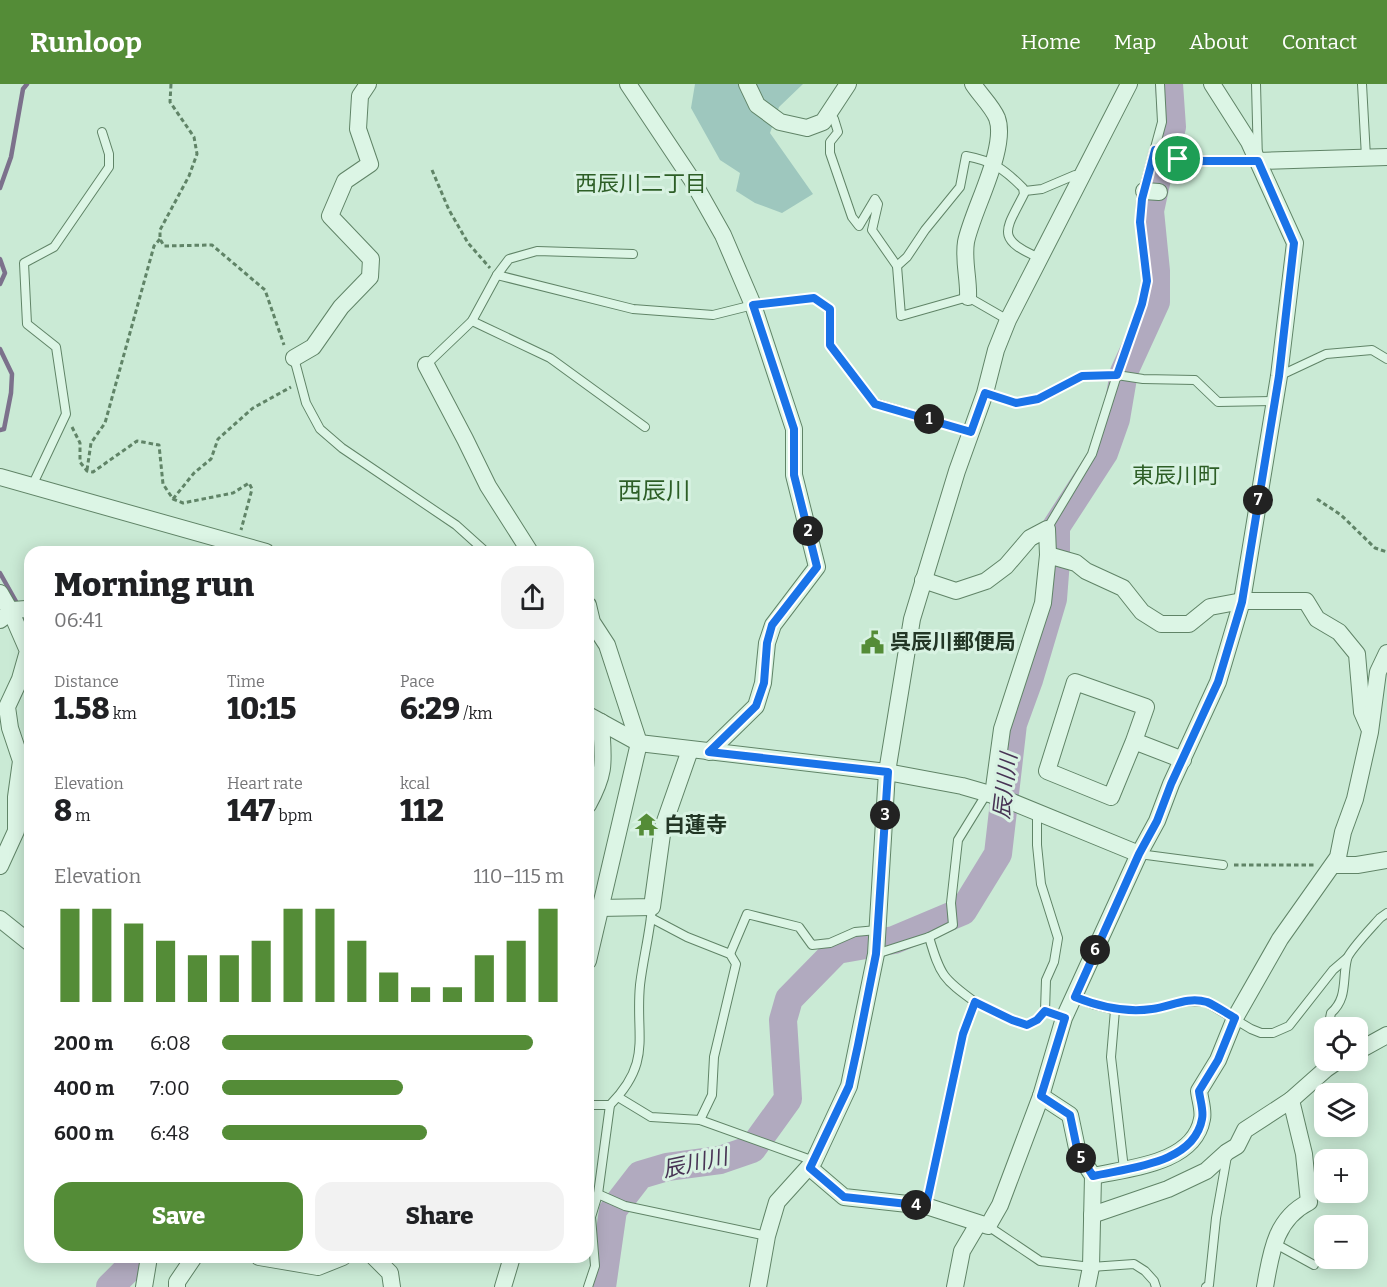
<!DOCTYPE html>
<html lang="en">
<head>
<meta charset="utf-8">
<style>
	:root { --surface:#fff; --page:#f2f2f2; --text:#202124; --muted:#757577; --accent:#548c37 }
	body { margin:0; font-family:Bitter,"Noto Sans JP",serif; background:var(--page); color:var(--text); height:100vh; display:flex; flex-direction:column; font-size:22px; white-space:nowrap }
	* { box-sizing:border-box; margin:0 }
	p { font-size:20px; color:var(--muted) }
	.icon { flex:none; width:33px; height:33px; fill:none; stroke:currentColor; stroke-width:2; stroke-linecap:round; stroke-linejoin:round }
	.map { position:relative; flex:1; overflow:hidden }
	.drawer { position:absolute; left:24px; top:462px; width:570px; height:717px; display:flex; flex-direction:column; background:var(--surface); border-radius:18px; box-shadow:0 3px 15px #0003 }
	.drawer>* { flex:none }
	.tools { position:absolute; left:1314px; top:933px; display:grid; gap:12px }
	.tools a { display:grid; place-items:center; width:54px; height:54px; border-radius:12px; background:var(--surface); box-shadow:0 3px 15px #0003; font-size:30px }
	.pin { position:absolute; display:grid; place-items:center; width:51px; height:51px; color:#fff; margin:-26px; border:3px solid #fff; border-radius:50%; box-shadow:0 2px 6px #0007 }
	.km { position:absolute; width:30px; height:30px; margin:-15px; border-radius:50%; background:#222; color:#fff; font-size:16px; line-height:30px; text-align:center }
	.round { display:grid; place-items:center; flex:none; width:63px; height:63px; border-radius:18px; background:var(--page) }
	.head { display:flex; align-items:center; justify-content:space-between; height:102px; padding:0 30px }
	h1 { font-size:33px; font-weight:800; line-height:45px }
	.metrics { display:grid; grid-template-columns:repeat(3,1fr); gap:9px; height:102px; padding:6px 30px }
	.metrics div { display:grid; align-content:center }
	.metrics b { font-size:30px; font-weight:800 }
	.metrics small { font-size:16px; font-weight:400 }
	.metrics p { font-size:16px }
	.chart { height:168px; padding:12px 30px }
	.chart p { display:flex; justify-content:space-between }
	.chart svg { width:100%; height:108px; margin-top:6px; stroke:var(--accent); stroke-width:6 }
	.button { display:flex; gap:12px; margin-top:auto; padding:12px 30px }
	.button a { flex:1; height:69px; border-radius:18px; background:var(--accent); color:#fff; font-size:24px; font-weight:800; line-height:69px; text-align:center }
	.button a+a { background:var(--page); color:var(--text) }
	ul { padding:0 30px; list-style:none; font-size:20px }
	li { display:grid; grid-template-columns:96px 72px 1fr; align-items:center; height:45px }
	li i { height:15px; border-radius:8px; background:var(--accent) }
	header { display:flex; align-items:center; gap:36px; box-sizing:border-box; height:84px; padding:0 30px; background:var(--accent); color:#fff }
	header strong { font-size:28px }
	nav { display:flex; gap:33px; margin-inline-start:auto; font-size:21px }
	.map>svg:first-child { display:block }
	.green { fill:#9ec7be }
	.lines { fill:none; stroke-linecap:round; stroke-linejoin:round }
	.stream { stroke:#7c718c; stroke-width:4.5 }
	.river { stroke:#b1aabf; stroke-width:28 }
	.service-casing { stroke:#608467; stroke-width:10 }
	.minor-casing { stroke:#608467; stroke-width:18 }
	.path { stroke:#608467; stroke-width:3; stroke-dasharray:4.5 3; stroke-linecap:butt }
	.service { stroke:#dcf5e5; stroke-width:8 }
	.minor { stroke:#dcf5e5; stroke-width:16 }
	.route-casing { stroke:#fff; stroke-width:12 }
	.route { stroke:#1a73e8; stroke-width:8 }
	.labels { text-anchor:middle; dominant-baseline:central; stroke-width:6; stroke-linejoin:round; paint-order:stroke }
	.poi-label { font-size:21px; font-weight:bold; fill:#223625; stroke:#d8f2e2; text-anchor:start }
	.neighbourhood-label { font-size:22px; fill:#2d5e26; stroke:#d8f2e2 }
	.water-label { font-size:22px; font-style:italic; fill:#473354; stroke:#d8f2e2 }
	.quarter-label { font-size:24px; fill:#2d5e26; stroke:#d8f2e2 }
</style>
</head>
<body>
<header>
<strong>Runloop</strong>
<nav><a>Home</a><a>Map</a><a>About</a><a>Contact</a></nav>
</header>
<div class="map">
<svg width="1387" height="1203" viewBox="0 0 1387 1203">
	<rect width="100%" height="100%" fill="#caead5"/>
	<path class="green" d="M695 0H803L779 23 770 49 813 110 782 129 755 119 736 107 740 89 720 76 691 24Z"/>
	<g class="lines">
		<g class="stream">
			<path d="M0 104 11 73 23 5 27 0"/>
			<path d="M0 175 5 189 0 200"/>
			<path d="M0 265 12 290 11 309 4 345 0 346"/>
			<path d="M0 489 18 521"/>
			<path d="M24 531 30 542"/>
		</g>
		<g class="river">
			<path d="M110 1203 135 1178 136 1173"/>
			<path d="M602 1203 613 1126 640 1091 667 1083 720 1076 752 1065 788 1015 783 936 789 915 837 866 894 856 963 827 998 770 1013 640 1029 596 1053 515 1056 477V443L1104 369 1116 335 1124 288 1156 218V187L1150 127 1159 85 1172 43 1169 0"/>
		</g>
		<defs>
			<g id="service">
				<path d="M1362 0 1366 73"/>
				<path d="M829 30 834 35 838 48 830 58V69L852 133 859 142 875 115 878 120 872 146 897 182 901 232 968 213 1008 236"/>
				<path d="M1155 66 1187 77H1258L1256 0"/>
				<path d="M1025 107 1042 105 1075 91H1083"/>
				<path d="M897 182 907 173 925 146 960 103 966 72C993 77 1004 85 1023 104L1024 110C1006 146 994 155 1040 174"/>
				<path d="M497 191 633 225 713 231 753 221 814 214 830 225V261L875 319 971 348"/>
				<path d="M472 237 550 274 645 343"/>
				<path d="M294 274 306 319 320 345 342 364 456 441 486 468"/>
				<path d="M426 281 472 237 497 191 509 175 537 167 633 170"/>
				<path d="M1279 292 1326 270 1372 266 1387 275"/>
				<path d="M985 309 1016 319 1038 315 1082 292 1117 291 1143 295 1195 296 1218 318 1273 317"/>
				<path d="M32 402 66 330 56 263 27 240 24 179 54 163 109 83V70L102 48"/>
				<path d="M1047 445 1092 370 1117 291 1142 220 1147 197 1140 138 1141 115 1162 38 1160 0"/>
				<path d="M1037 728V761L1041 800 1058 854 1054 878 1046 896 1045 927 1064 934"/>
				<path d="M1139 770 1223 781"/>
				<path d="M651 834 687 853 730 870 736 880 714 973 712 1011 700 1036"/>
				<path d="M730 870 747 830 799 843 812 861 830 859 855 848 877 846"/>
				<path d="M876 870 929 853 953 841 951 819 958 756 987 709"/>
				<path d="M1075 913 1095 921 1115 926"/>
				<path d="M1328 944 1331 929C1348 914 1342 896 1347 875 1349 867 1373 842 1380 834L1387 829"/>
				<path d="M618 1013 651 1033 700 1036 814 1077"/>
				<path d="M588 1021H610"/>
				<path d="M1124 1085 1111 973 1115 926 1153 925 1186 917 1206 918 1251 945 1261 949H1273L1289 942 1333 886 1347 874"/>
				<path d="M598 1110 625 1122 767 1152"/>
				<path d="M926 1122 963 950 975 918C943 895 940 891 929 853"/>
				<path d="M988 1142 1040 1177 1091 1183 1134 1180 1145 1187 1154 1197 1156 1203"/>
				<path d="M1274 1159 1314 1181"/>
				<path d="M588 1203 595 1182 591 1133 598 1110 610 1021C653 977 635 953 640 901 643 875 650 849 652 823"/>
				<path d="M1206 1203 1209 1201 1216 1134 1227 1072"/>
			</g>
			<g id="minor">
				<path d="M628 0 692 96 723 151 753 221 794 345V391L817 483 773 541 767 559 763 599 756 622 709 668"/>
				<path d="M747 0 757 21 780 38 807 44 823 38 848 0"/>
				<path d="M1258 77 1387 73"/>
				<path d="M1144 107 1159 108"/>
				<path d="M968 213C969 196 963 176 966 158 972 127 1008 64 997 34 992 22 980 11 973 0"/>
				<path d="M294 274 313 263 341 223 370 193 371 175 330 132 345 97 370 80 358 45 360 12 368 0"/>
				<path d="M426 281 465 355 488 402 530 468"/>
				<path d="M0 393 266 468"/>
				<path d="M1048 471 1076 479 1086 487 1123 504 1142 528 1161 540H1189L1210 523 1242 517H1306L1317 535 1339 548 1357 570 1362 628 1369 644"/>
				<path d="M923 496 956 507 986 497 1006 482 1030 454 1047 445 1048 471 1043 519 1002 645 993 711"/>
				<path d="M0 509 11 528 28 567 20 595 7 623 10 644 21 677 16 713V747L0 782"/>
				<path d="M588 521 592 538 607 561 639 659 588 877"/>
				<path d="M0 536 13 526 26 525 30 528"/>
				<path d="M588 631 639 659 887 688 962 702 1000 713 1139 770"/>
				<path d="M1134 657 1146 623 1075 598 1047 687 1111 713 1134 657 1183 676"/>
				<path d="M588 721C607 686 603 677 601 638"/>
				<path d="M1333 781H1357L1387 776"/>
				<path d="M588 826 599 824 652 823 663 743 690 666"/>
				<path d="M0 835 30 859"/>
				<path d="M1358 967 1387 951"/>
				<path d="M1041 1012 1070 1031 1078 1069 1093 1092 1091 1183 1087 1203"/>
				<path d="M810 1084 844 1113 926 1122 988 1142 1000 1121 1041 1012 1064 934 1139 770 1157 737 1171 700 1218 598 1242 517 1279 292 1295 159 1249 58 1212 0"/>
				<path d="M1093 1092C1128 1084 1194 1080 1202 1035 1204 1027 1200 1016 1199 1007L1218 976 1235 934 1280 855 1338 773 1343 748 1355 715 1370 648 1378 588 1387 569"/>
				<path d="M1092 1131 1168 1105 1206 1087 1227 1068 1237 1062 1245 1046 1291 1016 1326 985 1339 976"/>
				<path d="M259 1173 318 1183 343 1173"/>
				<path d="M374 1173 390 1189 392 1203"/>
				<path d="M144 1203 149 1173"/>
				<path d="M177 1203V1198L194 1173"/>
				<path d="M503 1203 512 1173"/>
				<path d="M758 1203 767 1152 777 1118 814 1077 849 1002 876 870 887 688 912 535 957 387 985 309 996 266 1008 236 1129 0"/>
				<path d="M955 1203 962 1167 978 1140"/>
				<path d="M1265 1203C1271 1169 1275 1135 1309 1118L1304 1070 1291 1016"/>
			</g>
		</defs>
		<use href="#service" class="service-casing"/>
		<use href="#minor" class="minor-casing"/>
		<g class="path">
			<path d="M171 0 170 18 194 53 197 70 189 92 160 146V155L164 162 212 161 265 206 284 261"/>
			<path d="M432 86 449 126 468 159 490 184"/>
			<path d="M72 343 80 359V378L87 387 93 388 137 357 159 361 163 400 173 415 183 419 233 409 249 399 252 405 241 446"/>
			<path d="M87 386 91 359 105 339 154 162 160 155"/>
			<path d="M173 415 194 389 211 375 218 355 253 324 291 303"/>
			<path d="M1317 415 1341 431 1375 464 1387 468"/>
			<path d="M1234 781H1315"/>
			<path d="M985 923 1012 936 1027 941 1039 934"/>
		</g>
		<use href="#service" class="service"/>
		<use href="#minor" class="minor"/>
	</g>
	<g class="lines">
		<defs>
			<path id="route" d="M1155 66 1187 77H1258L1294 159 1279 292 1242 518 1218 598 1171 700 1157 737 1139 770 1075 913C1100 923 1125 929 1152 925 1170 923 1187 912 1207 918 1216 922 1226 929 1235 934L1218 976 1199 1007C1200 1016 1204 1027 1202 1035 1194 1080 1128 1084 1093 1092L1078 1069 1070 1031 1041 1012 1065 934 1045 927 1037 936 1027 941 1012 936 975 918 963 950 926 1122 844 1113 810 1084 849 1002 858 961 876 870 888 688 709 668 756 622 764 599 767 559 772 541 817 483 794 391V345L753 221 814 214 830 225V261L875 320 971 348 985 309 1016 319 1038 315 1082 292 1117 291 1142 220 1147 197 1140 138 1142 115Z"/>
		</defs>
		<use href="#route" class="route-casing"/>
		<use href="#route" class="route"/>
	</g>
	<defs>
		<symbol id="civic-bare" viewBox="-9 -9 18 18"><path d="M-.6-6.5H3V-4.5H.6V-3L4-1V1h2V6H-6V1h2V-1L-.6-3ZM-1.2 2.5V6h2.4V2.5Z" fill="#548c37" stroke="#d8f2e2" stroke-width="2.5" paint-order="stroke"/></symbol>
		<symbol id="temple-bare" viewBox="-9 -9 18 18"><path d="M0-6L5-2H3V0L6.5 2.5H4V6H1.5V3h-3V6H-4V2.5H-6.5L-3 0V-2H-5Z" fill="#548c37" stroke="#d8f2e2" stroke-width="2.5" paint-order="stroke"/></symbol>
	</defs>
	<g fill-rule="evenodd">
		<use href="#civic-bare" x="856" y="542" width="33" height="33"/>
		<use href="#temple-bare" x="630" y="724" width="33" height="33"/>
	</g>
	<g class="labels">
		<g class="poi-label">
			<text x="890" y="558">呉辰川郵便局</text>
			<text x="664" y="741">白蓮寺</text>
		</g>
		<g class="neighbourhood-label">
			<text x="641" y="99">西辰川二丁目</text>
			<text x="1176" y="391">東辰川町</text>
		</g>
		<g class="water-label">
			<text transform="translate(1005 702) rotate(-83)">辰川川</text>
			<text transform="translate(695 1079) rotate(-12)">辰川川</text>
		</g>
		<g class="quarter-label">
			<text x="654" y="407">西辰川</text>
		</g>
	</g>
</svg>
<div class="tools">
<a><svg class="icon" aria-label="locate" viewBox="0 0 24 24"><circle cx="12" cy="12" r="6"/><path d="M12 2v4M12 18v4M2 12h4M18 12h4"/></svg></a>
<a><svg class="icon" aria-label="layers" viewBox="0 0 24 24"><path d="M12 4l9 5-9 5-9-5zM3 14l9 5 9-5"/></svg></a>
<a>+</a>
<a>−</a>
</div>
<div class="pin" style="left:1178px;top:75px;background:#1e9e55"><svg class="icon" aria-label="arrive" viewBox="0 0 24 24"><path d="M6 21V4h12l-3 4 3 4H6"/></svg></div>
<b class="km" style="left:929px;top:335px">1</b>
<b class="km" style="left:808px;top:447px">2</b>
<b class="km" style="left:885px;top:731px">3</b>
<b class="km" style="left:916px;top:1121px">4</b>
<b class="km" style="left:1081px;top:1074px">5</b>
<b class="km" style="left:1095px;top:866px">6</b>
<b class="km" style="left:1258px;top:416px">7</b>
<section class="drawer">
<div class="head"><div><h1>Morning run</h1><p>06:41</p></div><a class="round"><svg class="icon" aria-label="share" viewBox="0 0 24 24"><path d="M12 15V3M7 8l5-5 5 5M5 13v7h14v-7"/></svg></a></div>
<div class="metrics">
<div><p>Distance</p><b>1.58<small> km</small></b></div>
<div><p>Time</p><b>10:15</b></div>
<div><p>Pace</p><b>6:29<small> /km</small></b></div>
</div>
<div class="metrics">
<div><p>Elevation</p><b>8<small> m</small></b></div>
<div><p>Heart rate</p><b>147<small> bpm</small></b></div>
<div><p>kcal</p><b>112</b></div>
</div>
<div class="chart"><p><span>Elevation</span>110–115 m</p>
<svg viewBox="0 0 160 44" preserveAspectRatio="none"><path d="M5 44V6M15 44V6M25 44V12M35 44V19M45 44V25M55 44V25M65 44V19M75 44V6M85 44V6M95 44V19M105 44V32M115 44V38M125 44V38M135 44V25M145 44V19M155 44V6"/></svg>
</div>
<ul>
<li><b>200 m</b>6:08<i style="width:91%"></i></li>
<li><b>400 m</b>7:00<i style="width:53%"></i></li>
<li><b>600 m</b>6:48<i style="width:60%"></i></li>
</ul>
<div class="button"><a>Save</a><a>Share</a></div>
</section>
</div>
</body>
</html>
